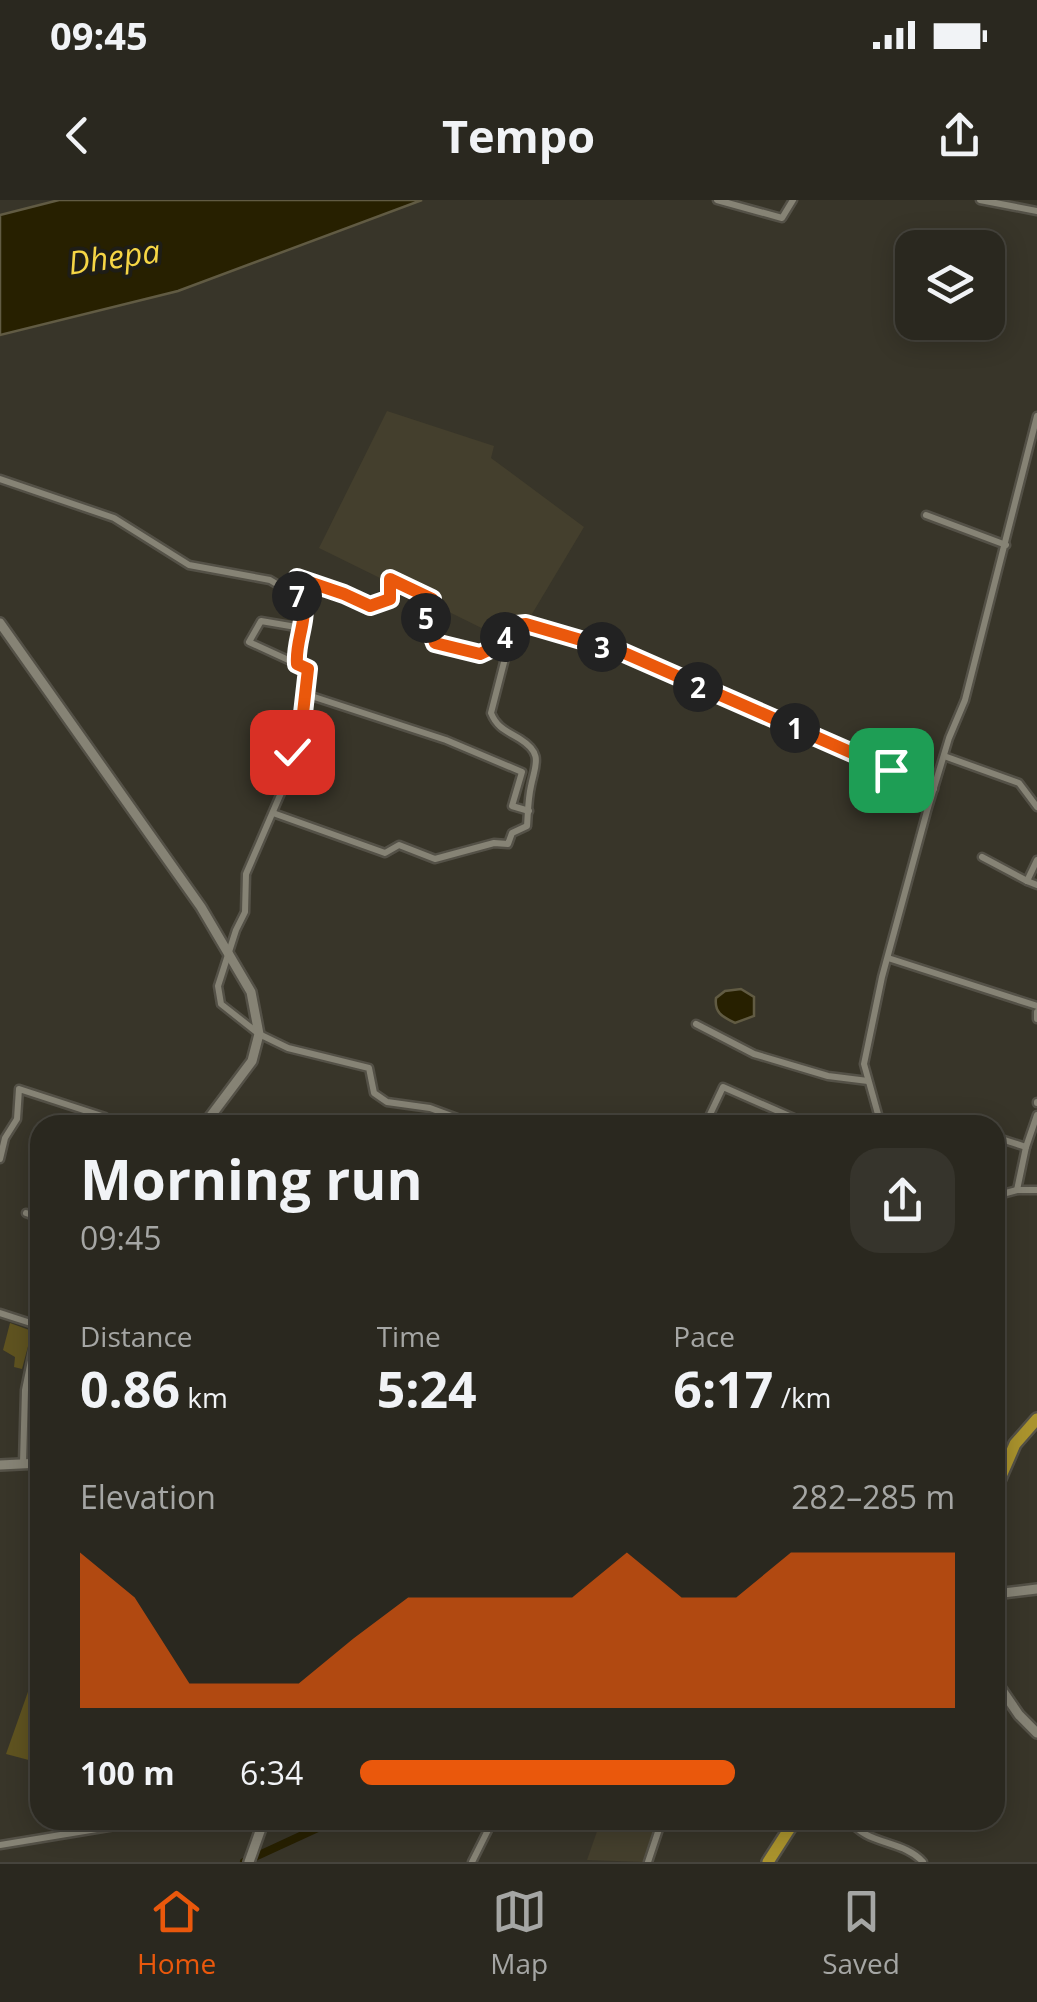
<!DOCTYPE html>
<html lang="en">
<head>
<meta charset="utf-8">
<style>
	:root { --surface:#2a281f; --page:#36342c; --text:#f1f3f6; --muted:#a5a6a4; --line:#46443d; --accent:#ea580c }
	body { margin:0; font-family:"Open Sans",sans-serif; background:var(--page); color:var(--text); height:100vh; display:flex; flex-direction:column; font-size:38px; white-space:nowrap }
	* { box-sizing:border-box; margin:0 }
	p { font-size:32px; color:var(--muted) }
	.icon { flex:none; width:55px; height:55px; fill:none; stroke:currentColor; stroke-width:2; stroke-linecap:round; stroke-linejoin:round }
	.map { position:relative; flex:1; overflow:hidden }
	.sheet { position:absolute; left:30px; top:915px; width:975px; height:715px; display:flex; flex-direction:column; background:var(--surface); border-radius:30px; box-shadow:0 5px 25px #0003,0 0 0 2px var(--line) }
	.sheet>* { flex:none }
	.fabs { position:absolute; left:895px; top:30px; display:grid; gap:20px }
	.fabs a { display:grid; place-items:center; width:110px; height:110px; border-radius:20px; background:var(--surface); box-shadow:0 5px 25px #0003,0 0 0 2px var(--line); font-size:50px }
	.pin { position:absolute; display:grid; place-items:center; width:85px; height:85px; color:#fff; margin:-42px; border-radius:20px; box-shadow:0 5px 15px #0006 }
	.km { position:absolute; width:50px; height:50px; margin:-25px; border-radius:50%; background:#222; color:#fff; font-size:28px; line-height:50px; text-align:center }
	.round { display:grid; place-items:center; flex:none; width:105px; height:105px; border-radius:30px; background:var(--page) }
	.overview { display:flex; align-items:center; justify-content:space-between; height:170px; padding:0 50px }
	h1 { font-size:55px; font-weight:700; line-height:75px }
	.figures { display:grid; grid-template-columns:repeat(3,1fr); gap:15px; height:170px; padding:10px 50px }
	.figures div { display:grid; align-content:center }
	.figures b { font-size:50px; font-weight:700 }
	.figures small { font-size:28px; font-weight:400 }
	.figures p { font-size:28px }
	.chart { height:280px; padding:20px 50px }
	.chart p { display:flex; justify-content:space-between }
	.chart svg { width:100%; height:180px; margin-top:10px; fill:var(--accent); opacity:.7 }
	ul { padding:0 50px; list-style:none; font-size:32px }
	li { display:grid; grid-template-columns:160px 120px 1fr; align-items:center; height:75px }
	li i { height:25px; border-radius:12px; background:var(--accent) }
	.status { display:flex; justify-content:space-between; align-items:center; height:70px; padding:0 50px; background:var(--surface); direction:ltr }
	.status svg { height:28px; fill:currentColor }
	header { display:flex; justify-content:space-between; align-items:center; height:130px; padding:0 50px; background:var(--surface); font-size:45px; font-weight:700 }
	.tab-bar { display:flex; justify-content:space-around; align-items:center; height:140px; border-top:2px solid var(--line); background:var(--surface); font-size:28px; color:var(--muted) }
	.tab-bar a { display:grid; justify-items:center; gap:5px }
	.tab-bar .current { color:var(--accent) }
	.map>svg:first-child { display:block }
	.built { fill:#443f2d }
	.green { fill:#5f5320 }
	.water { fill:#272000; stroke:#615b43; stroke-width:2.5 }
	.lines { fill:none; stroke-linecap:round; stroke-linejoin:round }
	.canal { stroke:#272000; stroke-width:8 }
	.street-casing { stroke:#545147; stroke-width:11 }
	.secondary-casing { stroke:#545147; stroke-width:14 }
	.highway-casing { stroke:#545147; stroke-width:16 }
	.street { stroke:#868375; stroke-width:6 }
	.secondary { stroke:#868375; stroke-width:9 }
	.highway { stroke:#aa932d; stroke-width:11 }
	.route-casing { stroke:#fff; stroke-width:20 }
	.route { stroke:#ea580c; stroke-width:12 }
	.labels { text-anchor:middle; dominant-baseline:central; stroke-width:8; stroke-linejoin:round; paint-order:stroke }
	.water-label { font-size:32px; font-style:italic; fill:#f5d545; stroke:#1e1d17 }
</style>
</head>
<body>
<div class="status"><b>09:45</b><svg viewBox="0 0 49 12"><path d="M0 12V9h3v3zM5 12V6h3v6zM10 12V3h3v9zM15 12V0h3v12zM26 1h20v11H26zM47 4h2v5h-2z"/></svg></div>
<header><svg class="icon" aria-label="back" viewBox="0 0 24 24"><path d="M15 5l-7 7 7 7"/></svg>Tempo<svg class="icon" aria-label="share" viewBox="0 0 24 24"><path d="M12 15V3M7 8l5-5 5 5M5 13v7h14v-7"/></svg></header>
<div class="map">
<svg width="1037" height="1662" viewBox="0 0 1037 1662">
	<rect width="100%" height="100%" fill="#383529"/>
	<g class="built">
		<path d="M387 211 494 246 491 258 584 327 514 444 319 348Z"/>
		<path d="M601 1620H657L645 1662 587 1660Z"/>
	</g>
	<g class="green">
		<path d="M10 1123 32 1131 22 1169 14 1167 15 1157 3 1150Z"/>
		<path d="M29 1489 40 1491V1563L6 1554Z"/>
	</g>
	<g class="water">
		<path d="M59 0H422L178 91 0 135V15Z"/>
		<path d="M741 789 754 797V816L735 823C723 817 714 813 716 798L725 791Z"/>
	</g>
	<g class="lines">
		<path class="canal" d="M244 1662 335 1620"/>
		<defs>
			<g id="street">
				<path d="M717 0 782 18 793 0"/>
				<path d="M980 0 1037 11"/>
				<path d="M0 279 114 318 189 365 270 380 290 392"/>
				<path d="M926 315 1006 345"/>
				<path d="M302 428 261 421 249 442 308 469 302 521 284 586 246 674 245 712 236 730 218 786 221 804 259 834 288 848 369 868 374 893 387 902 430 908 476 925"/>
				<path d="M297 464C295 442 307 423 303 400L290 392 297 378 344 393 370 407 389 399 390 379 433 399 426 418 435 443 480 455 497 446 516 425 526 424 622 453 934 589"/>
				<path d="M305 494 446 540 522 572 512 606 529 611"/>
				<path d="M944 556 1019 583 1037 607"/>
				<path d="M273 613 385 653 399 645 435 659 494 643 508 644 512 633 527 626C528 613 528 599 531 586 535 565 544 554 520 539 507 531 497 528 491 513L512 431"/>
				<path d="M982 657 1027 681"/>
				<path d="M1037 660 1027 681 1037 685"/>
				<path d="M888 758 1037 806"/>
				<path d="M1037 812V819"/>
				<path d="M696 824 754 854 828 876 868 881"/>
				<path d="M1037 902V903"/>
				<path d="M947 924 949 925"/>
				<path d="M705 925 723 887 810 925"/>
				<path d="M881 925 864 864 882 777 927 611 949 538 965 500 1037 216"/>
				<path d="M995 937 1026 947 1017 990"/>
				<path d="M1026 947 1037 915"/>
				<path d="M0 959 5 938 17 919 19 889 105 917 103 925"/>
				<path d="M995 996 1017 990H1037"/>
				<path d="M26 1013 40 1018"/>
				<path d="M0 1113 40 1126"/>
				<path d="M40 1181 33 1199 40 1206"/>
				<path d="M23 1263 25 1190 38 1126"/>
				<path d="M850 1620C865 1645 904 1640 923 1662"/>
				<path d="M0 1645 151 1620"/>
				<path d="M472 1662 493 1620"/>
				<path d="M648 1662 662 1620"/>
			</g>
			<g id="secondary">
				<path d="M0 423 201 707 251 792 259 834 252 861 204 925"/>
				<path d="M0 1265 40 1263"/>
				<path d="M995 1394 1037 1389"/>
				<path d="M995 1480 1019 1515 1037 1533"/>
				<path d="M249 1662 264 1620"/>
			</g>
			<g id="highway">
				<path d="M995 1290 1015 1244 1037 1219"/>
				<path d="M768 1662 795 1620"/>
			</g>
		</defs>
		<use href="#street" class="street-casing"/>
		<use href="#secondary" class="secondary-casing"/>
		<use href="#highway" class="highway-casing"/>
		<use href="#street" class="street"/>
		<use href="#secondary" class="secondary"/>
		<use href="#highway" class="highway"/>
	</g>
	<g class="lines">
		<defs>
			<path id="route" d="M292 552 302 522 308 469 297 464C295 442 307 423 303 400L290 392 297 378 344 394 370 406 390 399V379L432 399 426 418 435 443 480 454 497 446 516 425 526 424 622 452 891 570"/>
		</defs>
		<use href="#route" class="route-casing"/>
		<use href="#route" class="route"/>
	</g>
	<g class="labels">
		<g class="water-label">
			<text transform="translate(114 56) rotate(-8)">Dhepa</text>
		</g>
	</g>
</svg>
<div class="fabs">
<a><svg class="icon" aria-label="layers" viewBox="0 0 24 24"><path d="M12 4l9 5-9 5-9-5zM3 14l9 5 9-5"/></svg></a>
</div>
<div class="pin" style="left:891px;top:570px;background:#1e9e55"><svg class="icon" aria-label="arrive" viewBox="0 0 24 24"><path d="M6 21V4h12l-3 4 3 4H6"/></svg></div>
<div class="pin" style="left:292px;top:552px;background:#d93025"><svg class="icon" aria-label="check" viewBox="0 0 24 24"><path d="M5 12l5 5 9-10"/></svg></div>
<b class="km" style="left:795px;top:528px">1</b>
<b class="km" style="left:698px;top:487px">2</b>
<b class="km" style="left:602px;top:447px">3</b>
<b class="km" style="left:505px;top:437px">4</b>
<b class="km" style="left:426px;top:418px">5</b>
<b class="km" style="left:297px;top:396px">7</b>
<section class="sheet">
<div class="overview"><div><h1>Morning run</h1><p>09:45</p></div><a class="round"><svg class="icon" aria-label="share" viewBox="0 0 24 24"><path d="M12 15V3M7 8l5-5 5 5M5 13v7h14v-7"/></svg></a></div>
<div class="figures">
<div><p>Distance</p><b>0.86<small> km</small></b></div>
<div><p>Time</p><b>5:24</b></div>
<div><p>Pace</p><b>6:17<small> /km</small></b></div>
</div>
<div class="chart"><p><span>Elevation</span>282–285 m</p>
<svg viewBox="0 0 160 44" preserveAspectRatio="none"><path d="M0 44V6L10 17L20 38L30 38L40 38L50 27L60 17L70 17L80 17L90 17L100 6L110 17L120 17L130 6L140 6L150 6L160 6V44z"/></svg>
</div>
<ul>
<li><b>100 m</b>6:34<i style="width:63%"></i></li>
</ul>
</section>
</div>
<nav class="tab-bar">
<a class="current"><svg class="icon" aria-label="home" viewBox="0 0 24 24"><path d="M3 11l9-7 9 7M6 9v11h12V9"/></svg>Home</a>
<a><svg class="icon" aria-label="map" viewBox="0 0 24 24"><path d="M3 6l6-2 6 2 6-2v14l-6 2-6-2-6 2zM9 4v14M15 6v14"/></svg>Map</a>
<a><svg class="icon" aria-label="saved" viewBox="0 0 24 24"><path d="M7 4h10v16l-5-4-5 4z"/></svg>Saved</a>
</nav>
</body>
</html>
